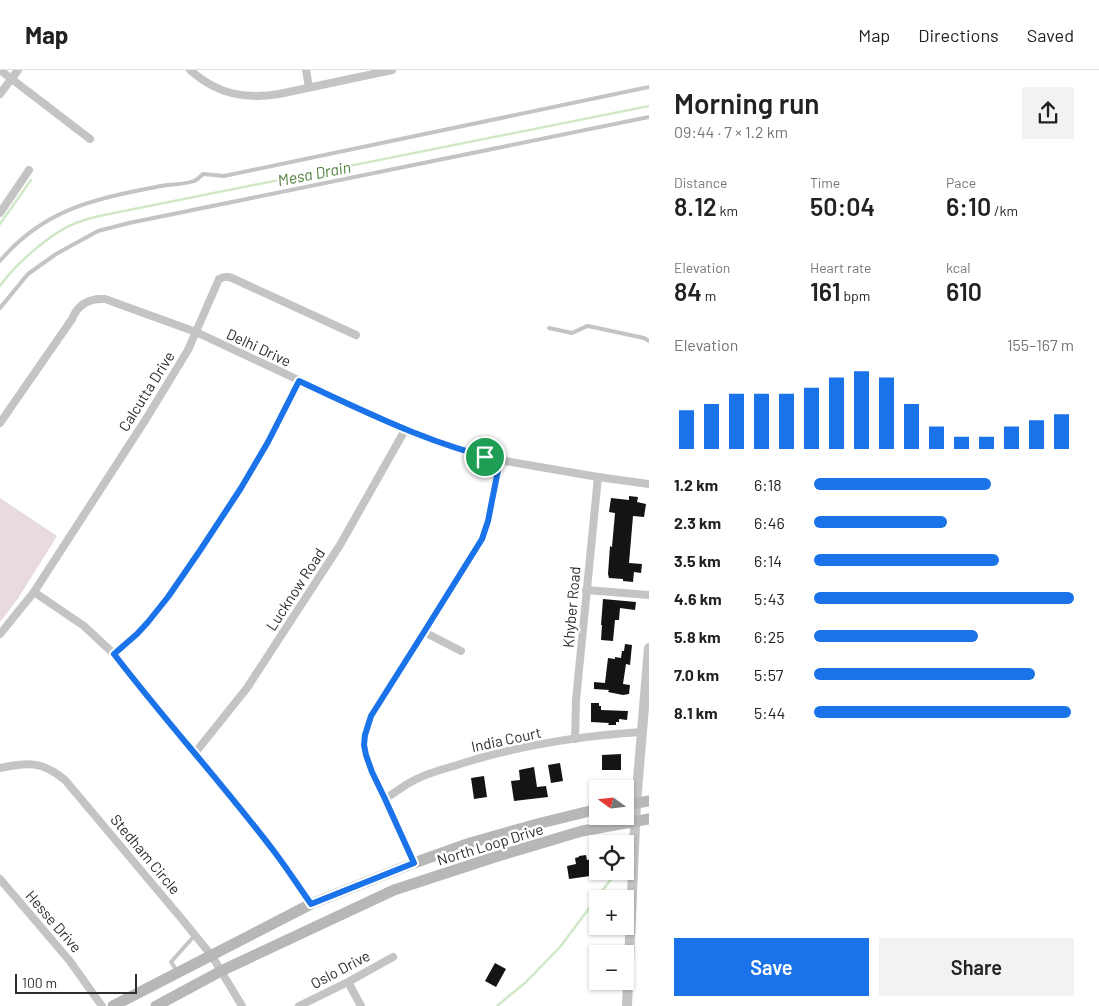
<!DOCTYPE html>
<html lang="en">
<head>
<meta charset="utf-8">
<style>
	:root { --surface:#fff; --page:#f2f2f2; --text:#222; --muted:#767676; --line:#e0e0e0; --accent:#1a73e8 }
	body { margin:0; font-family:Barlow,sans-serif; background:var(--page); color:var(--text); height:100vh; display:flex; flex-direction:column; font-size:19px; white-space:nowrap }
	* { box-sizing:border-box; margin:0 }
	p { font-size:16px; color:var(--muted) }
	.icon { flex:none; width:28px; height:28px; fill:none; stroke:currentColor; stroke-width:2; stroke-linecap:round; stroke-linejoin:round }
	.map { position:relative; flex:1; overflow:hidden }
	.sheet { display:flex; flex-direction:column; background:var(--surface); width:450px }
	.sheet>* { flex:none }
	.needle { width:32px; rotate:285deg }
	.tools { position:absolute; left:589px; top:710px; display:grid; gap:10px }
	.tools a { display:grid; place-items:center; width:45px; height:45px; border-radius:0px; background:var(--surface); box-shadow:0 1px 4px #0004; font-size:25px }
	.scale { position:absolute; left:15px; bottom:12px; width:122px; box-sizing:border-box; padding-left:5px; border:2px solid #2d2d2d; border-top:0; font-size:14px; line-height:18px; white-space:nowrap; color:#2d2d2d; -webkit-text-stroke:4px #fff; paint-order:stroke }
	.pin { position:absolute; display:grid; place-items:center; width:42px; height:42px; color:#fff; margin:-21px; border:2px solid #fff; border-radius:50%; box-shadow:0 1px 5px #0007 }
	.round { display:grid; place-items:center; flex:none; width:52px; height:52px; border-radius:0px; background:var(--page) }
	.head { display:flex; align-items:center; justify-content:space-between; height:85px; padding:0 25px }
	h1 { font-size:28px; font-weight:600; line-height:38px }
	.figures { display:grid; grid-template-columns:repeat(3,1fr); gap:8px; height:85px; padding:5px 25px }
	.figures div { display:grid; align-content:center }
	.figures b { font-size:25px; font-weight:600 }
	.figures small { font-size:14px; font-weight:400 }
	.figures p { font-size:14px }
	.chart { height:140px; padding:10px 25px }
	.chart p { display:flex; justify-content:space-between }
	.chart svg { width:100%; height:90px; margin-top:5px; stroke:var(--accent); stroke-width:6 }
	.cta { display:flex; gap:10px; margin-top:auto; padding:10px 25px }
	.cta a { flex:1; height:58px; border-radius:0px; background:var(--accent); color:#fff; font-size:20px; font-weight:600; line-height:58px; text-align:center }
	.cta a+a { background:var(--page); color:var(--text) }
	ul { padding:0 25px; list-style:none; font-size:16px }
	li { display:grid; grid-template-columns:80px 60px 1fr; align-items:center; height:38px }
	li i { height:12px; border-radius:6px; background:var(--accent) }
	header { display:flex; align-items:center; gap:30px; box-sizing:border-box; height:70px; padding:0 25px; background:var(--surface); border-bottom:1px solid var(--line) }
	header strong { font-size:24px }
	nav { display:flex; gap:28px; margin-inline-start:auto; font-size:18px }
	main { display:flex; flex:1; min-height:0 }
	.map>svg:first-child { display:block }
	.green { fill:#e9dbdd }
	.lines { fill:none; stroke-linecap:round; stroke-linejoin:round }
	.stream { stroke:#d0e8c8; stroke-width:2.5 }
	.building { fill:#141414 }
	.service { stroke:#c4c4c4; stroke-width:4 }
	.minor { stroke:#c4c4c4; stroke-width:8 }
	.tertiary { stroke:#c4c4c4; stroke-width:10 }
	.secondary { stroke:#b7b7b7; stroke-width:11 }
	.route-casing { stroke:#fff; stroke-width:10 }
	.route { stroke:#1a73e8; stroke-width:6 }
	.labels { text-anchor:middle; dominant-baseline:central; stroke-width:5; stroke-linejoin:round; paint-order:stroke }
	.street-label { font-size:15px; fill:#2d2d2d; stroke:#fff }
	.water-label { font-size:16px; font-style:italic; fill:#4f823f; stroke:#fff }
</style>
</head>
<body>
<header>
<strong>Map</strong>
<nav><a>Map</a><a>Directions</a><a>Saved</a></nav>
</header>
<main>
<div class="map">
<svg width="649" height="936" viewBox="0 0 649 936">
	<rect width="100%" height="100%" fill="#fff"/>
	<path class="green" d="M0 428 57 466 17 530 0 552Z"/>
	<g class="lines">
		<g class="stream">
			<path d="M0 154 31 110"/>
			<path d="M0 216C15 194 52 162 76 153 84 150 92 148 99 146L649 36"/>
			<path d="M497 936 526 912 560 877 617 801"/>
		</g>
	</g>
	<g class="building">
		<path d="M629 426 638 427 637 432 646 434 644 447 633 446 629 493 642 494 641 503 634 502 633 512 623 511V509L609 508 608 504 610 476 612 477 615 443 609 442 611 428 629 430Z"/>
		<path d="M603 529 636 532 635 540 620 538 619 550H615L613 571 601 570 602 555H601Z"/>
		<path d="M625 574 632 575 630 595 626 594 623 614 630 615 629 624 623 625 608 622 609 620 594 619V612L605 613 608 588 615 589V587L621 588 622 581H624Z"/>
		<path d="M591 633H599V636H601V640L628 641 627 650 619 649V652H616V655H608L609 653 591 652Z"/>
		<path d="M621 684V700H602V685Z"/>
		<path d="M560 693 563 711 551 713 548 695Z"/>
		<path d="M534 697 537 717 546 716 548 727 514 731 511 711 520 710 519 700Z"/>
		<path d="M484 706 487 727 474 729 471 708Z"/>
		<path d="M586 785 587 790 594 789 596 802 590 803V806L569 809 567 796 576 794 575 788 579 787V786Z"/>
		<path d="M495 893 506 899 496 917 485 911Z"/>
	</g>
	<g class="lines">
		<g class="service">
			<path d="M0 191C43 140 93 129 156 117 167 114 184 115 194 111 197 110 200 107 203 104L224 106 649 17"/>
			<path d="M0 238 28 204 56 184 98 161 129 153 649 47"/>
			<path d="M549 258 572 263 585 257 588 256 644 268 649 271"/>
			<path d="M177 901 171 892 195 865"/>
		</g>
		<g class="minor">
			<path d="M0 0 90 69"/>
			<path d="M190 0C197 6 205 12 213 16 234 27 256 28 279 24L392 0"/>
			<path d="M306 0 309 17"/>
			<path d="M0 24 18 0"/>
			<path d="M0 143 29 100"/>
			<path d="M0 353 72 249C78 234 89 228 105 229L196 262 405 360 443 374 499 390 598 407 649 414"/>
			<path d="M586 520 649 525"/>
			<path d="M34 522 84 556 114 584 148 628 195 683 276 784 311 834"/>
			<path d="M424 562 461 581"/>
			<path d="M0 564 34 522 146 349 188 280 219 209C224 207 227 206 232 208L356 265"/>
			<path d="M114 584 137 564 148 552 168 527 241 417 268 372 299 311"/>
			<path d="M575 669 576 630 598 407"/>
			<path d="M195 683 247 618 340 475 405 360"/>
			<path d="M0 698C28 692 42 691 65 710L181 848 212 886 242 936"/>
			<path d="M385 729C394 723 402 717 411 712 424 704 440 700 454 696 514 676 578 666 641 662"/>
			<path d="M414 793 385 729 372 702 366 685 364 675 365 665 371 646 424 562 482 469 488 451 499 390"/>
			<path d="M0 809 69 890 102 936"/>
			<path d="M348 912 361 936"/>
			<path d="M299 936 348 912 393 887"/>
		</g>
		<path class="tertiary" d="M627 936 636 733 649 578"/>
		<g class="secondary">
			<path d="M625 735 649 731"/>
			<path d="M113 936 311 834 414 793 470 773 541 753 598 739"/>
			<path d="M156 936 221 901 394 820 495 787 582 761 649 749"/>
		</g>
	</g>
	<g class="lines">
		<defs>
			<path id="route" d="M299 311C364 341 429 374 500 390L488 451 482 469 424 562 371 646 365 665 364 675 366 685 372 702 385 729 414 793 311 834C299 817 288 800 276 784 224 715 166 652 114 584L137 564 148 552 168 527 201 479 241 418 268 372Z"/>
		</defs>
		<use href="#route" class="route-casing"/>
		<use href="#route" class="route"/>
	</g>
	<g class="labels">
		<g class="street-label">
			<text transform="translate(259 277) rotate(25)">Delhi Drive</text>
			<text transform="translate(146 321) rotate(-58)">Calcutta Drive</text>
			<text transform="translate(295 519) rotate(-57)">Lucknow Road</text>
			<text transform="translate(571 537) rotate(-85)">Khyber Road</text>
			<text transform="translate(506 669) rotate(-12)">India Court</text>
			<text transform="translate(490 774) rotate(-17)">North Loop Drive</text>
			<text transform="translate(146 784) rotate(50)">Stedham Circle</text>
			<text transform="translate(54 851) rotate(49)">Hesse Drive</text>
			<text transform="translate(340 899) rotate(-28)">Oslo Drive</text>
		</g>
		<g class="water-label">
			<text transform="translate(314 103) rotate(-11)">Mesa Drain</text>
		</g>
	</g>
</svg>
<div class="tools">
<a><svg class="needle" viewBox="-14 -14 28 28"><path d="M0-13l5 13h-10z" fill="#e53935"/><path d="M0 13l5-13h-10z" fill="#767676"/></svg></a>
<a><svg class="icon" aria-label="locate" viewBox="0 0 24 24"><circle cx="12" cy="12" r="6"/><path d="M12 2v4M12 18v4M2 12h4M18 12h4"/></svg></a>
<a>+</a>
<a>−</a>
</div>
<div class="scale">100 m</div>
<div class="pin" style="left:485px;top:387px;background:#1e9e55"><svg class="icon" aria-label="arrive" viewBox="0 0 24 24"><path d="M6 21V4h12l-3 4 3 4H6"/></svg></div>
</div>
<section class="sheet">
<div class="head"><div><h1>Morning run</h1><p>09:44 · 7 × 1.2 km</p></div><a class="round"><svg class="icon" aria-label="share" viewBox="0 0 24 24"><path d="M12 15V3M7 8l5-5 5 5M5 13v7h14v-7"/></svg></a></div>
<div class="figures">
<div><p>Distance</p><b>8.12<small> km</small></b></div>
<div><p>Time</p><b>50:04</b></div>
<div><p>Pace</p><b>6:10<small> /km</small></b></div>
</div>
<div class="figures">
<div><p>Elevation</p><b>84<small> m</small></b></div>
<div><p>Heart rate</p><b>161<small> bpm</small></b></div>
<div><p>kcal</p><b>610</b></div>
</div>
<div class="chart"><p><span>Elevation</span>155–167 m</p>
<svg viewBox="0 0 160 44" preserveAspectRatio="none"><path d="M5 44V25M15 44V22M25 44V17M35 44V17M45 44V17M55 44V14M65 44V9M75 44V6M85 44V9M95 44V22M105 44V33M115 44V38M125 44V38M135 44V33M145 44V30M155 44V27"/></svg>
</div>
<ul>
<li><b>1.2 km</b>6:18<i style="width:68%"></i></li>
<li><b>2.3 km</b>6:46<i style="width:51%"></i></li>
<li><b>3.5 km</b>6:14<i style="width:71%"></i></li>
<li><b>4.6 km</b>5:43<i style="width:100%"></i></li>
<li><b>5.8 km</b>6:25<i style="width:63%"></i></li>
<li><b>7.0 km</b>5:57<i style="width:85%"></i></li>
<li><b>8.1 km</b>5:44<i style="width:99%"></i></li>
</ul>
<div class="cta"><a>Save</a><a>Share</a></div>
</section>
</main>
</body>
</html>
